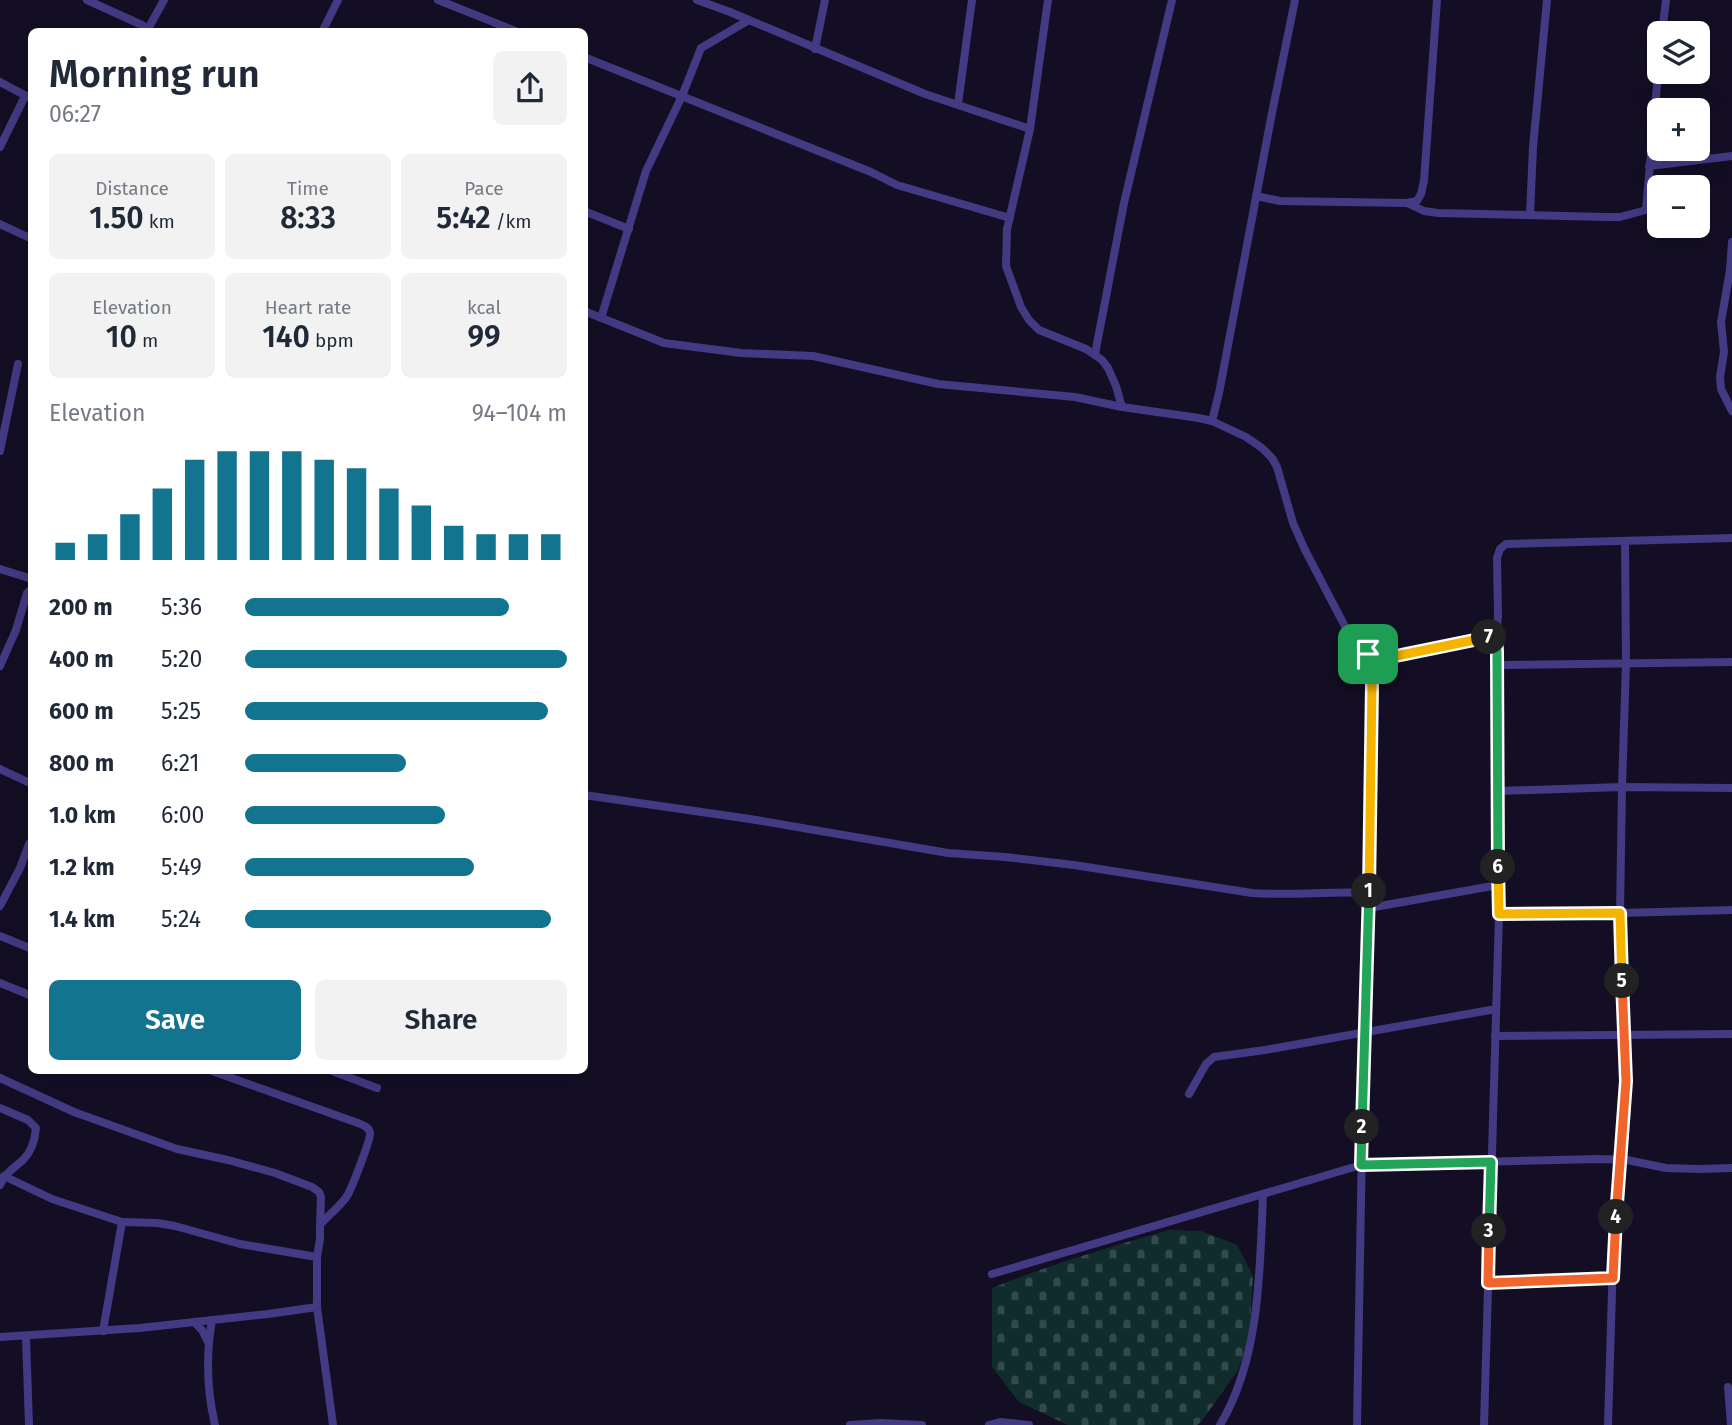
<!DOCTYPE html>
<html lang="en">
<head>
<meta charset="utf-8">
<style>
	:root { --surface:#fff; --page:#f2f2f3; --text:#1f2937; --muted:#747a83; --accent:#12748e }
	body { margin:0; font-family:"Fira Sans",sans-serif; background:var(--page); color:var(--text); height:100vh; display:flex; flex-direction:column; font-size:26px; white-space:nowrap }
	* { box-sizing:border-box; margin:0 }
	p { font-size:23px; color:var(--muted) }
	.icon { flex:none; width:38px; height:38px; fill:none; stroke:currentColor; stroke-width:2; stroke-linecap:round; stroke-linejoin:round }
	.map { position:relative; flex:1; overflow:hidden }
	.sheet { position:absolute; left:28px; top:28px; width:560px; height:1046px; display:flex; flex-direction:column; background:var(--surface); border-radius:10px; box-shadow:0 7px 28px #0002 }
	.sheet>* { flex:none }
	.tools { position:absolute; left:1647px; top:21px; display:grid; gap:14px }
	.tools a { display:grid; place-items:center; width:63px; height:63px; border-radius:10px; background:var(--surface); box-shadow:0 7px 28px #0002; font-size:35px }
	.pin { position:absolute; display:grid; place-items:center; width:60px; height:60px; color:#fff; margin:-30px; border-radius:14px; box-shadow:0 4px 10px #0006 }
	.km { position:absolute; width:35px; height:35px; margin:-18px; border-radius:50%; background:#222; color:#fff; font-size:19px; line-height:35px; text-align:center }
	.round { display:grid; place-items:center; flex:none; width:74px; height:74px; border-radius:10px; background:var(--page) }
	.headline { display:flex; align-items:center; justify-content:space-between; height:119px; padding:0 21px }
	h1 { font-size:38px; font-weight:600; line-height:52px }
	.stats { display:grid; grid-template-columns:repeat(3,1fr); gap:10px; height:119px; padding:7px 21px }
	.stats div { display:grid; align-content:center; border-radius:10px; background:var(--page); text-align:center }
	.stats b { font-size:30px; font-weight:600 }
	.stats small { font-size:19px; font-weight:400 }
	.stats p { font-size:19px }
	.chart { height:196px; padding:14px 21px }
	.chart p { display:flex; justify-content:space-between }
	.chart svg { width:100%; height:126px; margin-top:7px; stroke:var(--accent); stroke-width:6 }
	.primary-button { display:flex; gap:14px; margin-top:auto; padding:14px 21px }
	.primary-button a { flex:1; height:80px; border-radius:10px; background:var(--accent); color:#fff; font-size:28px; font-weight:600; line-height:80px; text-align:center }
	.primary-button a+a { background:var(--page); color:var(--text) }
	ul { padding:0 21px; list-style:none; font-size:23px }
	li { display:grid; grid-template-columns:112px 84px 1fr; align-items:center; height:52px }
	li i { height:18px; border-radius:9px; background:var(--accent) }
	.map>svg:first-child { display:block }
	.cemetery { fill:url(#cemetery-stones) }
	.lines { fill:none; stroke-linecap:round; stroke-linejoin:round }
	.street { stroke:#423a82; stroke-width:8 }
	.split-1-casing { stroke:#fff; stroke-width:14 }
	.split-2-casing { stroke:#fff; stroke-width:14 }
	.split-3-casing { stroke:#fff; stroke-width:14 }
	.split-4-casing { stroke:#fff; stroke-width:14 }
	.split-5-casing { stroke:#fff; stroke-width:14 }
	.split-6-casing { stroke:#fff; stroke-width:14 }
	.split-7-casing { stroke:#fff; stroke-width:14 }
	.split-8-casing { stroke:#fff; stroke-width:14 }
	.split-1 { stroke:#f5b400; stroke-width:9 }
	.split-2 { stroke:#22a559; stroke-width:9 }
	.split-3 { stroke:#22a559; stroke-width:9 }
	.split-4 { stroke:#f0652b; stroke-width:9 }
	.split-5 { stroke:#f0652b; stroke-width:9 }
	.split-6 { stroke:#f5b400; stroke-width:9 }
	.split-7 { stroke:#22a559; stroke-width:9 }
	.split-8 { stroke:#f5b400; stroke-width:9 }
</style>
</head>
<body>
<div class="map">
<svg width="1732" height="1425" viewBox="0 0 1732 1425">
	<defs>
		<pattern id="cemetery-stones" width="16" height="16" patternUnits="userSpaceOnUse" patternTransform="scale(1.75)"><rect width="16" height="16" fill="#112c2d"/><path d="M2 7V4a2 2 0 0 1 4 0v3zM10 15v-3a2 2 0 0 1 4 0v3z" fill="#334a4c"/></pattern>
	</defs>
	<rect width="100%" height="100%" fill="#130e23"/>
	<path class="cemetery" d="M1169 1230 1201 1231 1237 1245 1253 1276 1250 1321 1244 1354 1238 1370 1201 1422 1197 1425H1068L1019 1402 992 1367V1288C1049 1265 1109 1247 1169 1230Z"/>
	<g class="lines">
		<g class="street">
			<path d="M87 0 142 25 148 29V32"/>
			<path d="M438 0 518 32"/>
			<path d="M697 0 730 12 925 94 1030 129"/>
			<path d="M1048 0 1030 129 1007 229 1006 266 1021 307 1029 320 1039 330 1086 349 1102 360 1108 368 1116 386 1122 407"/>
			<path d="M148 29 164 0"/>
			<path d="M322 32 338 0"/>
			<path d="M1662 33 1666 0"/>
			<path d="M815 49 825 0"/>
			<path d="M584 57 871 172 897 185 1010 218"/>
			<path d="M0 82 32 99"/>
			<path d="M958 104 972 0"/>
			<path d="M0 147 25 96"/>
			<path d="M1649 166 1732 156"/>
			<path d="M1256 196 1280 201 1407 203 1417 201 1421 194 1424 181 1437 0"/>
			<path d="M1407 203 1424 211 1438 213 1606 217H1620L1646 210 1659 62"/>
			<path d="M584 211 629 229"/>
			<path d="M1530 215 1533 147 1547 0"/>
			<path d="M0 224 32 239"/>
			<path d="M1732 242 1730 270 1721 322 1724 352 1720 377 1721 389 1732 411"/>
			<path d="M584 311 664 343 741 353 813 356 938 384 1075 397 1122 407 1199 418 1212 421 1246 437 1262 448 1272 458 1277 467 1293 523 1305 550 1350 636 1360 649 1368 654 1384 657 1474 638 1496 637 1499 914 1484 1425"/>
			<path d="M601 318 646 171 682 96 701 48 749 20"/>
			<path d="M1095 354 1124 203 1172 0"/>
			<path d="M1212 421 1219 393 1271 118 1295 0"/>
			<path d="M0 451 18 364"/>
			<path d="M0 569 32 579"/>
			<path d="M1496 637 1498 616 1497 558 1500 549 1506 544 1732 538"/>
			<path d="M1497 665 1732 662"/>
			<path d="M0 666 16 630 27 593 32 588"/>
			<path d="M0 769 32 784"/>
			<path d="M1498 791 1622 787 1732 788"/>
			<path d="M584 795 750 819 948 853 1005 857 1074 865 1252 893C1291 896 1330 891 1369 893"/>
			<path d="M0 906 20 868 29 844"/>
			<path d="M1369 908 1498 885"/>
			<path d="M1499 914 1620 913 1732 910"/>
			<path d="M0 936 32 949"/>
			<path d="M0 983 32 996"/>
			<path d="M1495 1036 1732 1034"/>
			<path d="M212 1071 358 1123C363 1125 369 1127 370 1133 371 1139 351 1190 347 1196 340 1207 328 1215 320 1225V1239L317 1257V1307L333 1425"/>
			<path d="M332 1071 377 1088"/>
			<path d="M0 1078 74 1112 177 1149 228 1160 275 1173 312 1187 319 1192 321 1197 320 1225"/>
			<path d="M1189 1094 1206 1064 1214 1057 1265 1050 1496 1009"/>
			<path d="M0 1108 28 1120 36 1128C35 1140 32 1151 23 1160 14 1168 5 1173 0 1185"/>
			<path d="M4 1176 52 1199 122 1222"/>
			<path d="M992 1274 1361 1165 1598 1159 1627 1160 1666 1168 1698 1169 1732 1168"/>
			<path d="M1488 1283 1613 1277"/>
			<path d="M212 1320C206 1354 207 1391 215 1425"/>
			<path d="M194 1322 202 1330 208 1342"/>
			<path d="M103 1331 122 1222 157 1223 175 1226 240 1244 317 1257"/>
			<path d="M0 1337 140 1328 268 1314 317 1307"/>
			<path d="M26 1337 29 1425"/>
			<path d="M1728 1387 1731 1425"/>
			<path d="M850 1425 881 1423 922 1425"/>
			<path d="M989 1425 1000 1422 1029 1425"/>
			<path d="M1220 1425C1260 1359 1260 1269 1263 1194"/>
			<path d="M1357 1425 1363 1089 1370 871 1372 685 1368 654"/>
			<path d="M1608 1425 1613 1258 1626 1081 1620 913 1622 787 1626 664 1625 541"/>
		</g>
	</g>
	<g class="lines">
		<defs>
			<path id="split-1" d="M1368 654 1372 685 1369 891"/>
			<path id="split-2" d="M1362 1127 1369 891"/>
			<path id="split-3" d="M1362 1127 1361 1165 1491 1162 1489 1231"/>
			<path id="split-4" d="M1489 1231 1488 1283 1613 1278 1616 1217"/>
			<path id="split-5" d="M1616 1217 1626 1081 1622 981"/>
			<path id="split-6" d="M1498 867 1499 914 1620 913 1622 981"/>
			<path id="split-7" d="M1489 637H1496L1497 652 1498 867"/>
			<path id="split-8" d="M1368 654 1384 657H1391L1489 637"/>
		</defs>
		<use href="#split-1" class="split-1-casing"/>
		<use href="#split-2" class="split-2-casing"/>
		<use href="#split-3" class="split-3-casing"/>
		<use href="#split-4" class="split-4-casing"/>
		<use href="#split-5" class="split-5-casing"/>
		<use href="#split-6" class="split-6-casing"/>
		<use href="#split-7" class="split-7-casing"/>
		<use href="#split-8" class="split-8-casing"/>
		<use href="#split-1" class="split-1"/>
		<use href="#split-2" class="split-2"/>
		<use href="#split-3" class="split-3"/>
		<use href="#split-4" class="split-4"/>
		<use href="#split-5" class="split-5"/>
		<use href="#split-6" class="split-6"/>
		<use href="#split-7" class="split-7"/>
		<use href="#split-8" class="split-8"/>
	</g>
</svg>
<div class="tools">
<a><svg class="icon" aria-label="layers" viewBox="0 0 24 24"><path d="M12 4l9 5-9 5-9-5zM3 14l9 5 9-5"/></svg></a>
<a>+</a>
<a>−</a>
</div>
<div class="pin" style="left:1368px;top:654px;background:#1e9e55"><svg class="icon" aria-label="arrive" viewBox="0 0 24 24"><path d="M6 21V4h12l-3 4 3 4H6"/></svg></div>
<b class="km" style="left:1369px;top:891px">1</b>
<b class="km" style="left:1362px;top:1127px">2</b>
<b class="km" style="left:1489px;top:1231px">3</b>
<b class="km" style="left:1616px;top:1217px">4</b>
<b class="km" style="left:1622px;top:981px">5</b>
<b class="km" style="left:1498px;top:867px">6</b>
<b class="km" style="left:1489px;top:637px">7</b>
<section class="sheet">
<div class="headline"><div><h1>Morning run</h1><p>06:27</p></div><a class="round"><svg class="icon" aria-label="share" viewBox="0 0 24 24"><path d="M12 15V3M7 8l5-5 5 5M5 13v7h14v-7"/></svg></a></div>
<div class="stats">
<div><p>Distance</p><b>1.50<small> km</small></b></div>
<div><p>Time</p><b>8:33</b></div>
<div><p>Pace</p><b>5:42<small> /km</small></b></div>
</div>
<div class="stats">
<div><p>Elevation</p><b>10<small> m</small></b></div>
<div><p>Heart rate</p><b>140<small> bpm</small></b></div>
<div><p>kcal</p><b>99</b></div>
</div>
<div class="chart"><p><span>Elevation</span>94–104 m</p>
<svg viewBox="0 0 160 44" preserveAspectRatio="none"><path d="M5 44V38M15 44V35M25 44V28M35 44V19M45 44V9M55 44V6M65 44V6M75 44V6M85 44V9M95 44V12M105 44V19M115 44V25M125 44V32M135 44V35M145 44V35M155 44V35"/></svg>
</div>
<ul>
<li><b>200 m</b>5:36<i style="width:82%"></i></li>
<li><b>400 m</b>5:20<i style="width:100%"></i></li>
<li><b>600 m</b>5:25<i style="width:94%"></i></li>
<li><b>800 m</b>6:21<i style="width:50%"></i></li>
<li><b>1.0 km</b>6:00<i style="width:62%"></i></li>
<li><b>1.2 km</b>5:49<i style="width:71%"></i></li>
<li><b>1.4 km</b>5:24<i style="width:95%"></i></li>
</ul>
<div class="primary-button"><a>Save</a><a>Share</a></div>
</section>
</div>
</body>
</html>
